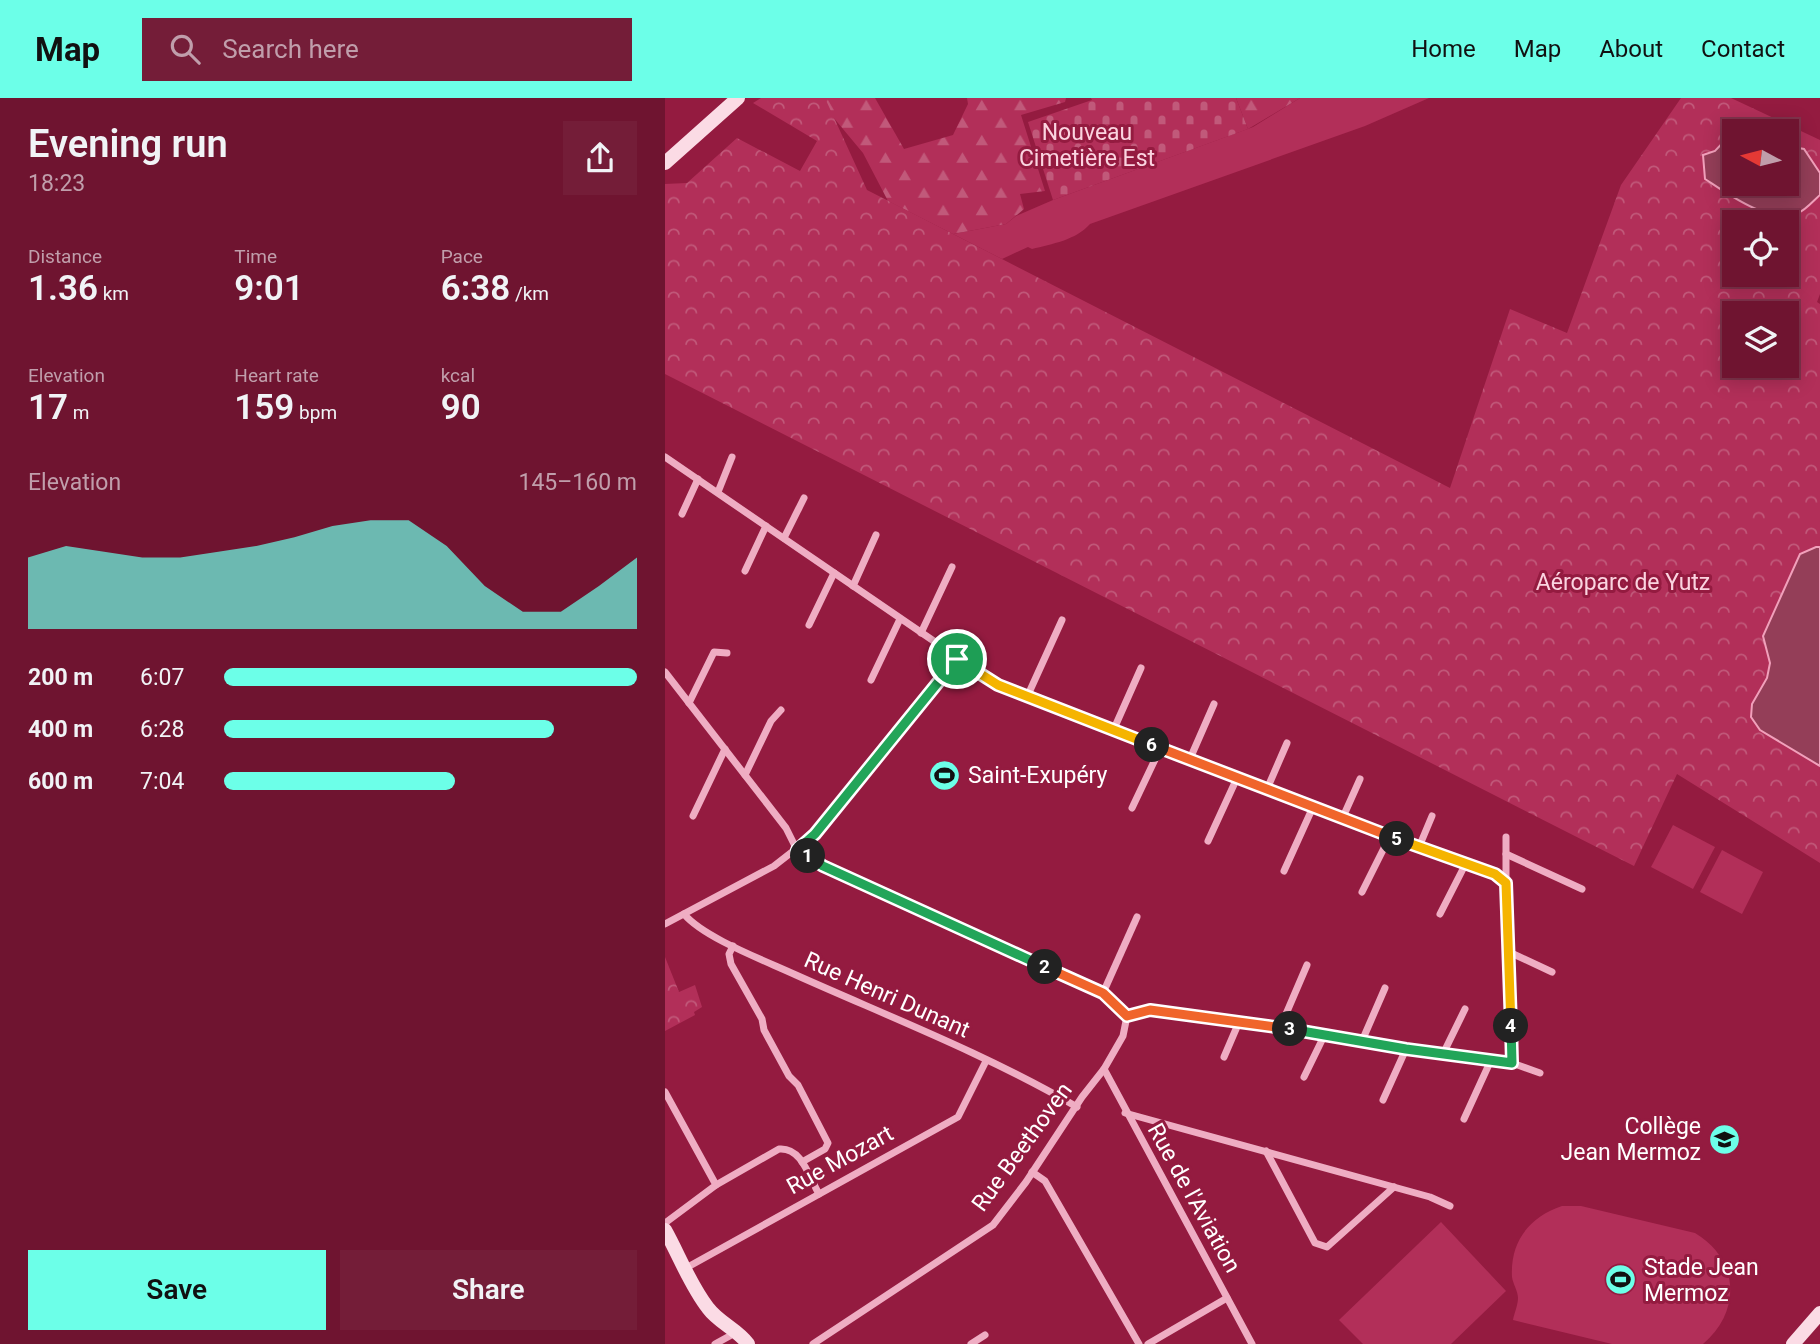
<!DOCTYPE html>
<html lang="en">
<head>
<meta charset="utf-8">
<style>
	:root { --surface:#6f1430; --page:#741d38; --text:#f1f3f6; --muted:#c09eab; --line:#81334c; --accent:#6cffe8 }
	body { margin:0; font-family:Roboto,sans-serif; background:var(--page); color:var(--text); height:100vh; display:flex; flex-direction:column; font-size:26px; white-space:nowrap }
	* { box-sizing:border-box; margin:0 }
	p { font-size:23px; color:var(--muted) }
	.icon { flex:none; width:38px; height:38px; fill:none; stroke:currentColor; stroke-width:2; stroke-linecap:round; stroke-linejoin:round }
	.map { position:relative; flex:1; overflow:hidden }
	.sheet { display:flex; flex-direction:column; background:var(--surface); width:665px }
	.sheet>* { flex:none }
	.needle { width:46px; rotate:277deg }
	.tools { position:absolute; left:1057px; top:21px; display:grid; gap:14px }
	.tools a { display:grid; place-items:center; width:77px; height:77px; border-radius:0px; background:var(--surface); box-shadow:0 4px 18px #0003,0 0 0 2px var(--line); font-size:35px }
	.pin { position:absolute; display:grid; place-items:center; width:60px; height:60px; color:#fff; margin:-30px; border:4px solid #fff; border-radius:50%; box-shadow:0 2px 7px #0007 }
	.km { position:absolute; width:35px; height:35px; margin:-18px; border-radius:50%; background:#222; color:#fff; font-size:19px; line-height:35px; text-align:center }
	.round { display:grid; place-items:center; flex:none; width:74px; height:74px; border-radius:0px; background:var(--page) }
	.head { display:flex; align-items:center; justify-content:space-between; height:119px; padding:0 28px }
	h1 { font-size:38px; font-weight:600; line-height:52px }
	.stats { display:grid; grid-template-columns:repeat(3,1fr); gap:10px; height:119px; padding:7px 28px }
	.stats div { display:grid; align-content:center }
	.stats b { font-size:35px; font-weight:600 }
	.stats small { font-size:19px; font-weight:400 }
	.stats p { font-size:19px }
	.chart { height:196px; padding:14px 28px }
	.chart p { display:flex; justify-content:space-between }
	.chart svg { width:100%; height:126px; margin-top:7px; fill:var(--accent); opacity:.7 }
	.primary-button { display:flex; gap:14px; margin-top:auto; padding:14px 28px }
	.primary-button a { flex:1; height:80px; border-radius:0px; background:var(--accent); color:#111; font-size:28px; font-weight:600; line-height:80px; text-align:center }
	.primary-button a+a { background:var(--page); color:var(--text) }
	ul { padding:0 28px; list-style:none; font-size:23px }
	li { display:grid; grid-template-columns:112px 84px 1fr; align-items:center; height:52px }
	li i { height:18px; border-radius:9px; background:var(--accent) }
	header { display:flex; align-items:center; gap:42px; box-sizing:border-box; height:98px; padding:0 35px; background:var(--accent); color:#111 }
	header strong { font-size:33px }
	nav { display:flex; gap:38px; margin-inline-start:auto; font-size:24px }
	.search { width:490px; height:63px; background:var(--page); display:flex; align-items:center; gap:18px; box-sizing:border-box; padding:0 24px; border-radius:0px; color:var(--muted); font-size:26px }
	main { display:flex; flex:1; min-height:0 }
	.map>svg:first-child { display:block }
	.grass { fill:#b22f59 }
	.forest { fill:url(#forest-firs) }
	.cemetery { fill:url(#cemetery-stones) }
	.park { fill:url(#park-crowns); fill-rule:evenodd }
	.water { fill:#943e58; stroke:#f1a0bb; stroke-width:2 }
	.lines { fill:none; stroke-linecap:round; stroke-linejoin:round }
	.street { stroke:#efadc3; stroke-width:7 }
	.secondary { stroke:#fbdbe5; stroke-width:14 }
	.split-1-casing { stroke:#fff; stroke-width:14 }
	.split-2-casing { stroke:#fff; stroke-width:14 }
	.split-3-casing { stroke:#fff; stroke-width:14 }
	.split-4-casing { stroke:#fff; stroke-width:14 }
	.split-5-casing { stroke:#fff; stroke-width:14 }
	.split-6-casing { stroke:#fff; stroke-width:14 }
	.split-7-casing { stroke:#fff; stroke-width:14 }
	.split-1 { stroke:#22a559; stroke-width:9 }
	.split-2 { stroke:#22a559; stroke-width:9 }
	.split-3 { stroke:#f0652b; stroke-width:9 }
	.split-4 { stroke:#22a559; stroke-width:9 }
	.split-5 { stroke:#f5b400; stroke-width:9 }
	.split-6 { stroke:#f0652b; stroke-width:9 }
	.split-7 { stroke:#f5b400; stroke-width:9 }
	.labels { text-anchor:middle; dominant-baseline:central; stroke-width:6; stroke-linejoin:round; paint-order:stroke }
	.park-label { font-size:23px; fill:#fbd4e0; stroke:#941b40 }
	.poi-label { font-size:23px; fill:#fff; stroke:#941b40; text-anchor:start }
	.street-label { font-size:23px; fill:#fff; stroke:#941b40 }
</style>
</head>
<body>
<header>
<strong>Map</strong>
<div class="search"><svg class="icon" aria-label="search" viewBox="0 0 24 24"><circle cx="10" cy="10" r="6"/><path d="M15 15l6 6"/></svg>Search here</div>
<nav><a>Home</a><a>Map</a><a>About</a><a>Contact</a></nav>
</header>
<main>
<section class="sheet">
<div class="head"><div><h1>Evening run</h1><p>18:23</p></div><a class="round"><svg class="icon" aria-label="share" viewBox="0 0 24 24"><path d="M12 15V3M7 8l5-5 5 5M5 13v7h14v-7"/></svg></a></div>
<div class="stats">
<div><p>Distance</p><b>1.36<small> km</small></b></div>
<div><p>Time</p><b>9:01</b></div>
<div><p>Pace</p><b>6:38<small> /km</small></b></div>
</div>
<div class="stats">
<div><p>Elevation</p><b>17<small> m</small></b></div>
<div><p>Heart rate</p><b>159<small> bpm</small></b></div>
<div><p>kcal</p><b>90</b></div>
</div>
<div class="chart"><p><span>Elevation</span>145–160 m</p>
<svg viewBox="0 0 160 44" preserveAspectRatio="none"><path d="M0 44V19L10 15L20 17L30 19L40 19L50 17L60 15L70 12L80 8L90 6L100 6L110 15L120 29L130 38L140 38L150 29L160 19V44z"/></svg>
</div>
<ul>
<li><b>200 m</b>6:07<i style="width:100%"></i></li>
<li><b>400 m</b>6:28<i style="width:80%"></i></li>
<li><b>600 m</b>7:04<i style="width:56%"></i></li>
</ul>
<div class="primary-button"><a>Save</a><a>Share</a></div>
</section>
<div class="map">
<svg width="1155" height="1246" viewBox="0 0 1155 1246">
	<defs>
		<pattern id="forest-firs" width="22" height="20" patternUnits="userSpaceOnUse" patternTransform="scale(1.75)"><rect width="22" height="20" fill="#b22f59"/><path d="M5 1l3.5 6h-7zM16 11l3.5 6h-7z" fill="#c1597a"/></pattern>
		<pattern id="cemetery-stones" width="16" height="16" patternUnits="userSpaceOnUse" patternTransform="scale(1.75)"><rect width="16" height="16" fill="#b22f59"/><path d="M2 7V4a2 2 0 0 1 4 0v3zM10 15v-3a2 2 0 0 1 4 0v3z" fill="#c1597a"/></pattern>
		<pattern id="park-crowns" width="20" height="18" patternUnits="userSpaceOnUse" patternTransform="scale(1.75)"><rect width="20" height="18" fill="#b22f59"/><path d="M2 6a3 3 0 1 1 6 0M12 15a3 3 0 1 1 6 0" fill="none" stroke="#c1597a"/></pattern>
	</defs>
	<rect width="100%" height="100%" fill="#941b40"/>
	<g class="grass">
		<path d="M635 0H764L700 28 425 126C411 142 387 146 367 151L363 149 337 161 288 136 341 126 351 118 388 102 588 29Z"/>
		<path d="M1008 727 1050 749 1028 791 986 769Z"/>
		<path d="M1057 752 1098 774 1077 816 1035 794Z"/>
		<path d="M897 1108H916L1030 1135C1074 1161 1077 1213 1038 1246H947L848 1222C849 1216 853 1207 853 1200 853 1193 848 1186 847 1179 845 1144 864 1119 897 1108Z"/>
		<path d="M776 1124 841 1193 786 1246H698L674 1222Z"/>
	</g>
	<g class="forest">
		<path d="M156 0H210L239 51 288 37 303 6 302 0H401L400 4 356 17 380 93 355 96 359 111 341 126 288 136 223 103 198 55 158 7Z"/>
		<path d="M571 0H635L583 31Z"/>
	</g>
	<path class="cemetery" d="M426 0H571L583 31 388 102 363 24 427 2Z"/>
	<g class="park">
		<path d="M96 0H160L202 92 785 390 845 211 902 235 956 87 1016 0H1066L1155 42V196L1152 204 1155 206V765L1012 676 969 768 0 276V86L22 85 72 40 135 73 152 43 88 5ZM1069 33H1122V86H1069ZM1069 124H1122V177H1069ZM1069 215H1122V268H1069Z"/>
		<path d="M0 859 14 894 30 887 37 909 29 914 30 917 0 933Z"/>
	</g>
	<g class="water">
		<path d="M1066 36 1069 37V86H1122V48L1139 51 1155 75V97C1149 102 1141 112 1133 115 1105 127 1063 96 1040 81L1038 57 1050 53Z"/>
		<path d="M1151 449H1155V668L1095 632 1086 619 1087 606 1102 580 1105 565 1098 538 1135 456Z"/>
	</g>
	<g class="lines">
		<g class="street">
			<path d="M0 359 333 587 524 663 830 776 841 785 847 965 875 975"/>
			<path d="M53 394 67 359"/>
			<path d="M17 416 33 381"/>
			<path d="M119 440 139 400"/>
			<path d="M80 473 101 428"/>
			<path d="M188 488 211 437"/>
			<path d="M144 527 169 475"/>
			<path d="M256 535 287 469"/>
			<path d="M0 574 121 730 132 752 158 768 438 895 462 918"/>
			<path d="M206 582 235 521"/>
			<path d="M362 599 397 522"/>
			<path d="M24 605 49 554 62 555"/>
			<path d="M448 633 476 570"/>
			<path d="M524 663 549 606"/>
			<path d="M80 677 106 623 116 612"/>
			<path d="M602 691 622 645"/>
			<path d="M467 710 495 651"/>
			<path d="M28 718 60 651"/>
			<path d="M678 719 695 681"/>
			<path d="M841 739V785"/>
			<path d="M543 743 572 680"/>
			<path d="M754 749 767 718"/>
			<path d="M841 756 917 791"/>
			<path d="M619 773 648 709"/>
			<path d="M697 794 725 738"/>
			<path d="M19 816C39 840 101 863 131 877 225 919 323 957 412 1009"/>
			<path d="M775 816 800 767"/>
			<path d="M0 826 109 768 150 736 292 561"/>
			<path d="M68 848 64 856 66 866 97 921 99 932 124 978 133 987 163 1045 160 1051 137 1064"/>
			<path d="M844 854 887 874"/>
			<path d="M438 895 472 819"/>
			<path d="M462 918 485 912 847 965"/>
			<path d="M615 930 642 867"/>
			<path d="M697 943 720 890"/>
			<path d="M778 956 800 911"/>
			<path d="M559 959 574 924"/>
			<path d="M439 971 587 1246"/>
			<path d="M639 979 659 938"/>
			<path d="M0 994 51 1087 0 1125"/>
			<path d="M718 1002 741 951"/>
			<path d="M460 1015 765 1099 785 1108"/>
			<path d="M799 1021 826 962"/>
			<path d="M601 1053 650 1145 662 1149 729 1089"/>
			<path d="M367 1074 380 1083 474 1246"/>
			<path d="M51 1087 114 1051C137 1049 144 1079 154 1096"/>
			<path d="M21 1170 293 1019 321 963"/>
			<path d="M50 1246 70 1235"/>
			<path d="M148 1246 328 1127 361 1084 417 999 439 971 458 938 462 918"/>
			<path d="M306 1246 320 1237"/>
			<path d="M483 1246 562 1200"/>
		</g>
		<g class="secondary">
			<path d="M0 65 73 0"/>
			<path d="M0 1132C14 1157 25 1187 43 1210 54 1225 72 1231 83 1246"/>
			<path d="M1128 1246 1155 1215"/>
		</g>
	</g>
	<g class="lines">
		<defs>
			<path id="split-1" d="M143 758 132 752 150 736 292 561"/>
			<path id="split-2" d="M143 758 158 768 380 869"/>
			<path id="split-3" d="M380 869 438 895 462 918 485 912 625 931"/>
			<path id="split-4" d="M625 931 741 951 847 965 846 928"/>
			<path id="split-5" d="M732 741 830 776 841 785 846 928"/>
			<path id="split-6" d="M487 647 732 741"/>
			<path id="split-7" d="M292 561 333 587 487 647"/>
		</defs>
		<use href="#split-1" class="split-1-casing"/>
		<use href="#split-2" class="split-2-casing"/>
		<use href="#split-3" class="split-3-casing"/>
		<use href="#split-4" class="split-4-casing"/>
		<use href="#split-5" class="split-5-casing"/>
		<use href="#split-6" class="split-6-casing"/>
		<use href="#split-7" class="split-7-casing"/>
		<use href="#split-1" class="split-1"/>
		<use href="#split-2" class="split-2"/>
		<use href="#split-3" class="split-3"/>
		<use href="#split-4" class="split-4"/>
		<use href="#split-5" class="split-5"/>
		<use href="#split-6" class="split-6"/>
		<use href="#split-7" class="split-7"/>
	</g>
	<defs>
		<symbol id="stadium-disc" viewBox="-11 -11 22 22"><circle r="9.5" fill="#6cffe8" stroke="#941b40"/><path d="M0-5a6.5 5 0 1 0 0 10a6.5 5 0 1 0 0-10ZM-3.5-1.8h7v3.6h-7Z" fill="#111"/></symbol>
		<symbol id="school-disc" viewBox="-11 -11 22 22"><circle r="9.5" fill="#6cffe8" stroke="#941b40"/><path d="M0-5L7-2L0 1L-7-2ZM-4 1L0 2.5L4 1V4Q0 6-4 4Z" fill="#111"/></symbol>
	</defs>
	<g fill-rule="evenodd">
		<use href="#stadium-disc" x="262" y="660" width="35" height="35"/>
		<use href="#school-disc" x="1042" y="1024" width="35" height="35"/>
		<use href="#stadium-disc" x="938" y="1164" width="35" height="35"/>
	</g>
	<g class="labels">
		<g class="park-label">
			<text x="422" y="34">Nouveau<tspan x="422" dy="26">Cimetière Est</tspan></text>
			<text x="958" y="484">Aéroparc de Yutz</text>
		</g>
		<g class="poi-label">
			<text x="303" y="677">Saint-Exupéry</text>
			<text x="1036" y="1028" text-anchor="end">Collège<tspan x="1036" dy="26">Jean Mermoz</tspan></text>
			<text x="979" y="1169">Stade Jean<tspan x="979" dy="26">Mermoz</tspan></text>
		</g>
		<g class="street-label">
			<text transform="translate(222 897) rotate(24)">Rue Henri Dunant</text>
			<text transform="translate(357 1049) rotate(-54)">Rue Beethoven</text>
			<text transform="translate(175 1062) rotate(-29)">Rue Mozart</text>
			<text transform="translate(529 1100) rotate(61)">Rue de l'Aviation</text>
		</g>
	</g>
</svg>
<div class="tools">
<a><svg class="needle" viewBox="-14 -14 28 28"><path d="M0-13l5 13h-10z" fill="#e53935"/><path d="M0 13l5-13h-10z" fill="#c09eab"/></svg></a>
<a><svg class="icon" aria-label="locate" viewBox="0 0 24 24"><circle cx="12" cy="12" r="6"/><path d="M12 2v4M12 18v4M2 12h4M18 12h4"/></svg></a>
<a><svg class="icon" aria-label="layers" viewBox="0 0 24 24"><path d="M12 4l9 5-9 5-9-5zM3 14l9 5 9-5"/></svg></a>
</div>
<div class="pin" style="left:292px;top:561px;background:#1e9e55"><svg class="icon" aria-label="arrive" viewBox="0 0 24 24"><path d="M6 21V4h12l-3 4 3 4H6"/></svg></div>
<b class="km" style="left:143px;top:758px">1</b>
<b class="km" style="left:380px;top:869px">2</b>
<b class="km" style="left:625px;top:931px">3</b>
<b class="km" style="left:846px;top:928px">4</b>
<b class="km" style="left:732px;top:741px">5</b>
<b class="km" style="left:487px;top:647px">6</b>
</div>
</main>
</body>
</html>
